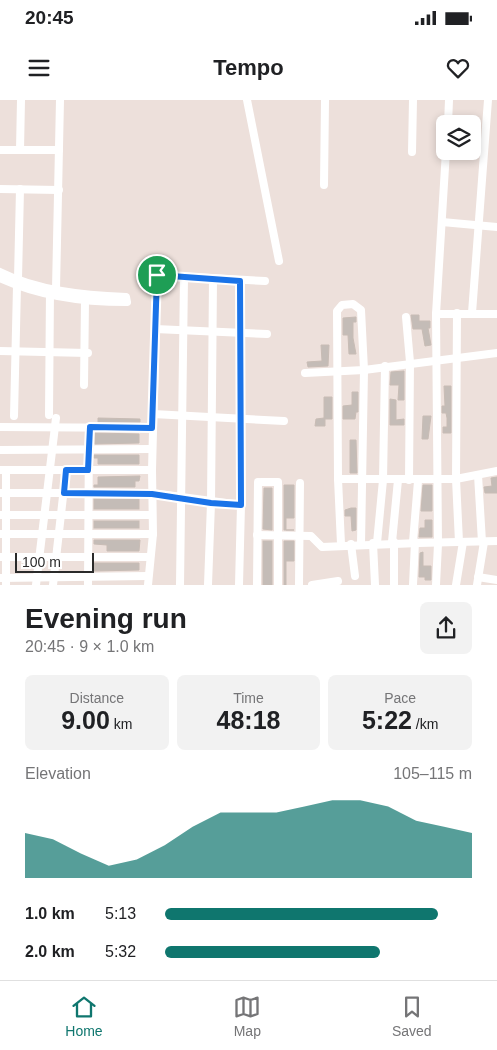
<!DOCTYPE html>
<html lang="en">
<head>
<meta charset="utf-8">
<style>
	:root { --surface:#fff; --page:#f2f2f2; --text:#202124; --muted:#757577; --line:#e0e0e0; --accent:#0f766e }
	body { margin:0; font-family:Arial,sans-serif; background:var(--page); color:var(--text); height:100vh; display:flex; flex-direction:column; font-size:19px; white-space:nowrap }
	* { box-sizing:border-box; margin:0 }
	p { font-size:16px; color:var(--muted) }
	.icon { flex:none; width:28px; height:28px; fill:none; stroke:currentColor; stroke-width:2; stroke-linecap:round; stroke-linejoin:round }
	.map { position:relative; height:485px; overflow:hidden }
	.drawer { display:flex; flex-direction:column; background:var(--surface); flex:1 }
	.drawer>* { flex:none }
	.controls { position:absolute; left:436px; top:15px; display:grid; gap:10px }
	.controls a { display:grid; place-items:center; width:45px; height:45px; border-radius:8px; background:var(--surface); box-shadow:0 2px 8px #0003; font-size:25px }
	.scale { position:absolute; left:15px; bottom:12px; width:79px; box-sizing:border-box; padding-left:5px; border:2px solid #2a2a2a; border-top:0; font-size:14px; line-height:18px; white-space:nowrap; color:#2a2a2a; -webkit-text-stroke:4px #fff; paint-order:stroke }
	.pin { position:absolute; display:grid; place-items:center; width:42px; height:42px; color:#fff; margin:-21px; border:2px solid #fff; border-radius:50%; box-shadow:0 1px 5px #0007 }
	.round { display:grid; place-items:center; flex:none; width:52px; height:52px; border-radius:8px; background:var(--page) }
	.head { display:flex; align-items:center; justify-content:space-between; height:85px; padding:0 25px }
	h1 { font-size:28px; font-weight:800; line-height:38px }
	.stats { display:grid; grid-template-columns:repeat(3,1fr); gap:8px; height:85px; padding:5px 25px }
	.stats div { display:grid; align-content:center; border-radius:8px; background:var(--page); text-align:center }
	.stats b { font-size:25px; font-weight:800 }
	.stats small { font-size:14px; font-weight:400 }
	.stats p { font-size:14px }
	.chart { height:140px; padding:10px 25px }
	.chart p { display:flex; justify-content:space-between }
	.chart svg { width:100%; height:90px; margin-top:5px; fill:var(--accent); opacity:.7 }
	ul { padding:0 25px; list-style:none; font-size:16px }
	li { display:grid; grid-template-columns:80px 60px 1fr; align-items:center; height:38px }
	li i { height:12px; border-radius:6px; background:var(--accent) }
	.status { display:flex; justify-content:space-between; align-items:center; height:35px; padding:0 25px; background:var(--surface); direction:ltr }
	.status svg { height:14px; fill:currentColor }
	header { display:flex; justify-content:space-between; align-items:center; height:65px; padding:0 25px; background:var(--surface); font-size:22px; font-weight:800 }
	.dock { display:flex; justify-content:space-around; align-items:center; height:70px; border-top:1px solid var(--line); background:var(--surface); font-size:14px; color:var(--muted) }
	.dock a { display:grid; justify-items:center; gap:2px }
	.dock .selected { color:var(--accent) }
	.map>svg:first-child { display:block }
	.building { fill:#c4bcb7; stroke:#c8bcb5 }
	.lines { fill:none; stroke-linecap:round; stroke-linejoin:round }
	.minor { stroke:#fff; stroke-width:8 }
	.route-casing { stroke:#fff; stroke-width:10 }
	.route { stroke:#1a73e8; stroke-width:6 }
</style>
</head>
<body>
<div class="status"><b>20:45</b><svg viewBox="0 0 49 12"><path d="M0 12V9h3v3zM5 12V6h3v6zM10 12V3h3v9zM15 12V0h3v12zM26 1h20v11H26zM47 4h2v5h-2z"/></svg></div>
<header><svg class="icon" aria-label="menu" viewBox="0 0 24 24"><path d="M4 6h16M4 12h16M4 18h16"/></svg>Tempo<svg class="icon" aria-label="heart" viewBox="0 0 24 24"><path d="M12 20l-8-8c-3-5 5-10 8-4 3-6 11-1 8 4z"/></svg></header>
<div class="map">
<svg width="497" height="485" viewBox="0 0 497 485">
	<rect width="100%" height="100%" fill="#ede0db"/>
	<g class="building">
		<path d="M411 215H419V221H430V228H428L431 245 425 246 422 229H413Z"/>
		<path d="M356 217V222H353V238L356 254H349L348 235H343V218Z"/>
		<path d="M321 245H329L328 266 308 267 307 262 322 261Z"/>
		<path d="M404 271V300H398L399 285H390L391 272Z"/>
		<path d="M444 286H451V333H443V327H447V318L446 313H442V306H445Z"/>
		<path d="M352 292H358V312H356L355 319H343V306L352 305Z"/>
		<path d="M324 297H332V319H325V326H315L316 319 324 318Z"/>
		<path d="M390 299 396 300V320L404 319V325H390Z"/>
		<path d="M423 316H431L428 339H422Z"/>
		<path d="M98 318 140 319V322H98Z"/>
		<path d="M95 333 139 334V343L95 344Z"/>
		<path d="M350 340H356L357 373H350Z"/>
		<path d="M94 355H139V364H98V358H94Z"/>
		<path d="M140 376 139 381H135V387H94V385H98V377Z"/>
		<path d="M497 377V393H485L484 387 492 386 491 378Z"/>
		<path d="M284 385H294V418H286V430H294H284Z"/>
		<path d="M423 385H432V411H421Z"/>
		<path d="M264 388H272V430L263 429Z"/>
		<rect x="94" y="399" width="45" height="10"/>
		<path d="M351 408H356V430L352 431 351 416H345V410Z"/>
		<path d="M425 420H432V437H419L420 428H425Z"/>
		<rect x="94" y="421" width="45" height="7"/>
		<path d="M94 440H140L139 451H107V445L94 444Z"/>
		<rect x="263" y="441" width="9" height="44"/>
		<path d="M284 441H294V461H286V485H284Z"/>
		<path d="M423 452V466H431V480H425V477H419L420 453Z"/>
		<path d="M94 463H139V470L94 471Z"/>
	</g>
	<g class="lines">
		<g class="minor">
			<path d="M247 0 279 161"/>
			<path d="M448 24 449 0"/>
			<path d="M0 50H59"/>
			<path d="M20 50 21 0"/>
			<path d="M412 52 413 0"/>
			<path d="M324 85 325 0"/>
			<path d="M0 89 59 90"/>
			<path d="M442 122 497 127"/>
			<path d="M0 172C38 191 84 195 126 197L127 202C84 202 39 196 0 178"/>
			<path d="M18 179 20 89"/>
			<path d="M56 189 60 0"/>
			<path d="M457 213 456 379 497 371"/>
			<path d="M472 213 488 0"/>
			<path d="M436 214H497"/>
			<path d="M406 217 410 262 409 380"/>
			<path d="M155 229 267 234"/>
			<path d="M0 251 88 253"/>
			<path d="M305 273 364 270 497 253"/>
			<path d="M84 285 85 200"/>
			<path d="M153 314 284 321"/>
			<path d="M49 315 50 190"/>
			<path d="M14 316 17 186"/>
			<path d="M0 327 152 328"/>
			<path d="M0 350 152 349"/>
			<path d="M0 370H152L153 434 148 485"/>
			<path d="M6 370V485"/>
			<path d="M152 370 157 175 265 181"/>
			<path d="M478 375 482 442"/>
			<path d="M338 379H456L459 442"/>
			<path d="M261 382H278V485"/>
			<path d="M0 393H152L241 405"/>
			<path d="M0 415H152"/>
			<path d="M0 434H153"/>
			<path d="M257 435 311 436 322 447C380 444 438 442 497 441"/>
			<path d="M392 442 398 380"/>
			<path d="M413 442 418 381"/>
			<path d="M373 443 375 485"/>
			<path d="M377 443 383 380 385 266"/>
			<path d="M341 444 338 379 337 211 342 205 353 204 361 210 364 270 361 444"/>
			<path d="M351 444 355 476"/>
			<path d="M0 457H150"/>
			<path d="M478 477 497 480"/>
			<path d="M0 478 148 476"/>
			<path d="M36 485 56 318"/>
			<path d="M53 485 66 370"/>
			<path d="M88 485 89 327"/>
			<path d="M180 485 184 177"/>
			<path d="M208 485 211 403 213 179"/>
			<path d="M239 485 241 405 240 181"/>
			<path d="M257 485 258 382"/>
			<path d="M299 485 300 383"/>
			<path d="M312 485 338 481"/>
			<path d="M394 485V442"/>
			<path d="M413 485 415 442"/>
			<path d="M436 485 438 444 436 214 446 51"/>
			<path d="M456 485 463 442"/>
			<path d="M477 485 484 442"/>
		</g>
	</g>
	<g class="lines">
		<defs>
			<path id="route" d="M157 175 240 181 241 405 211 403 152 394 64 393 66 370H88L90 327 152 328Z"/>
		</defs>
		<use href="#route" class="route-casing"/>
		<use href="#route" class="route"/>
	</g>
</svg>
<div class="controls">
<a><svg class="icon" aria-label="layers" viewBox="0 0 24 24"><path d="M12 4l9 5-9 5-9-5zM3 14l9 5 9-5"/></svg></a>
</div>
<div class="scale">100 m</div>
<div class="pin" style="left:157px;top:175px;background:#1e9e55"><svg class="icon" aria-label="arrive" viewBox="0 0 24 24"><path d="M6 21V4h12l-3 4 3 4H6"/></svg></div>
</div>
<section class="drawer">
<div class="head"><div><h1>Evening run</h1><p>20:45 · 9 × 1.0 km</p></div><a class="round"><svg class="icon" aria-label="share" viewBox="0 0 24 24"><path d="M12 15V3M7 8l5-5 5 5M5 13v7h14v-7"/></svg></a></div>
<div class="stats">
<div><p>Distance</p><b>9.00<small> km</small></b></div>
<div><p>Time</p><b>48:18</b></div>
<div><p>Pace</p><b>5:22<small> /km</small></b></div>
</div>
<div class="chart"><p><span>Elevation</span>105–115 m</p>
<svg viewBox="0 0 160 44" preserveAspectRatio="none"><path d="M0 44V22L10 25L20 32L30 38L40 35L50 28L60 19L70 12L80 12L90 12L100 9L110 6L120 6L130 9L140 16L150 19L160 22V44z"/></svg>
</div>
<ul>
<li><b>1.0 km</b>5:13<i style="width:89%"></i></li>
<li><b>2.0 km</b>5:32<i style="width:70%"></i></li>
</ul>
</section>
<nav class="dock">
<a class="selected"><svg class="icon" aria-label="home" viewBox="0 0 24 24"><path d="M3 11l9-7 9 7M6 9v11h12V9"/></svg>Home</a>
<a><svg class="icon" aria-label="map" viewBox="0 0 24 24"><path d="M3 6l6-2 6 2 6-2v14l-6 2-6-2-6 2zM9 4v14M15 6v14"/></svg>Map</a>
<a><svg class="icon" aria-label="saved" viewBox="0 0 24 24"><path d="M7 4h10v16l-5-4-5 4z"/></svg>Saved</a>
</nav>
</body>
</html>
